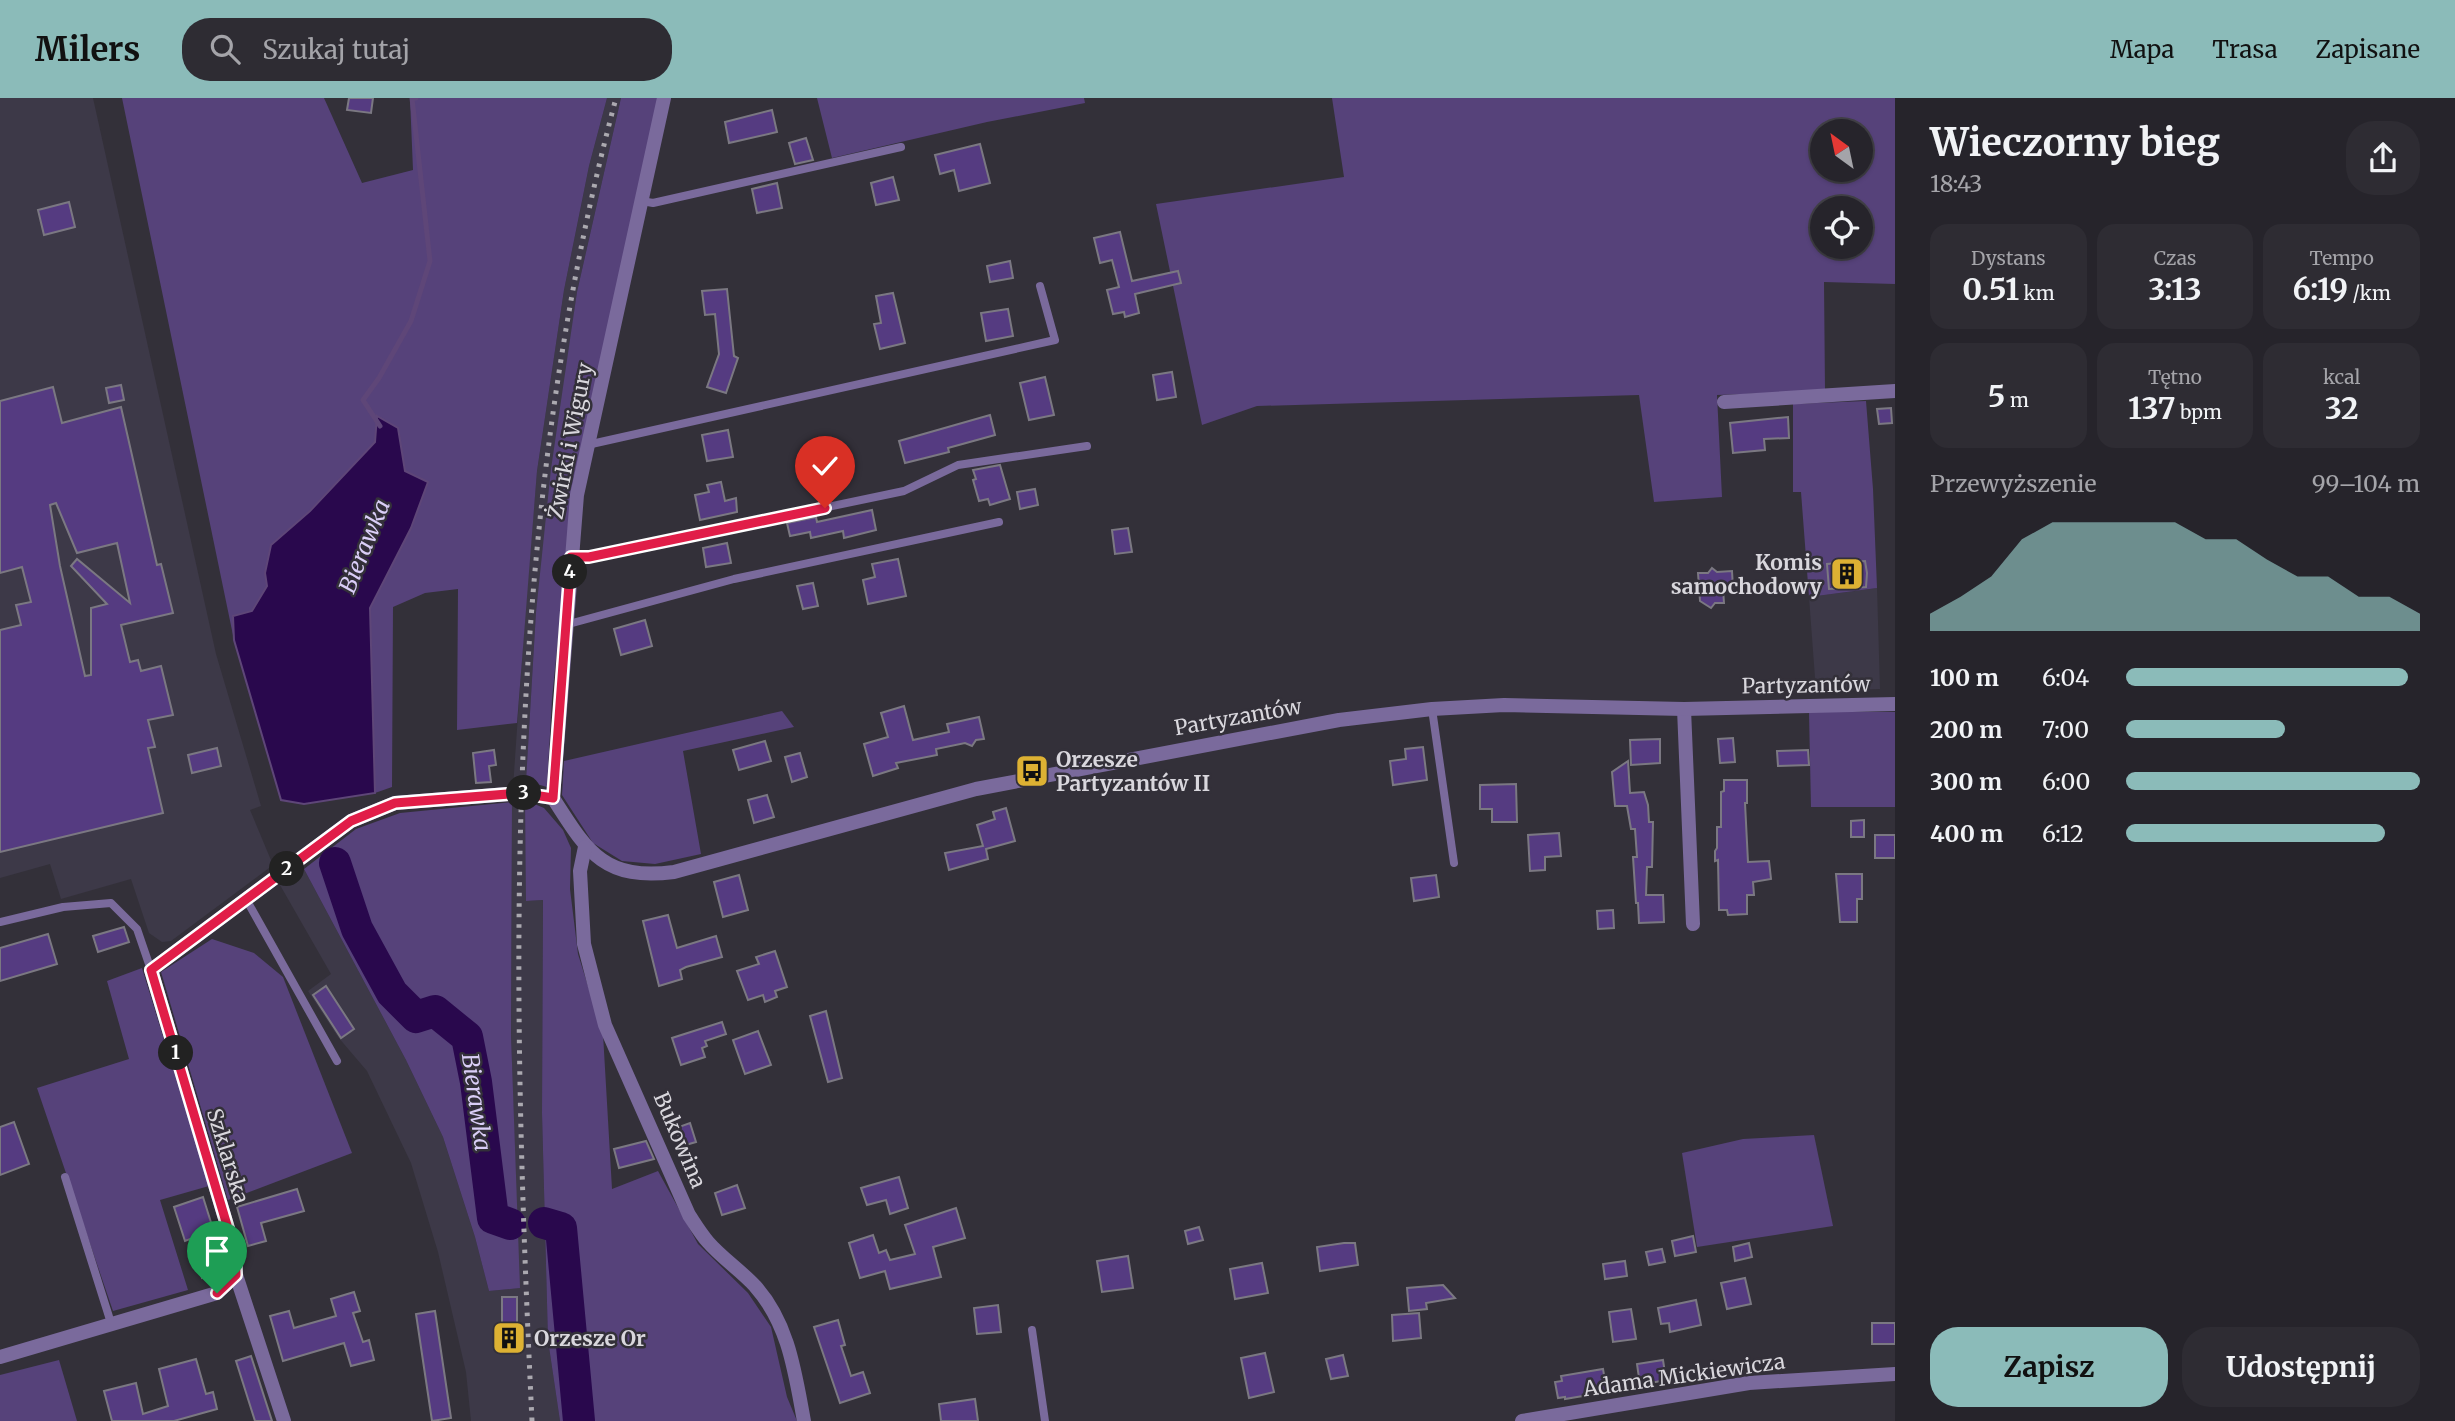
<!DOCTYPE html>
<html lang="pl">
<head>
<meta charset="utf-8">
<style>
	:root { --surface:#26242b; --page:#2e2c33; --text:#f1f3f6; --muted:#a4a4a9; --line:#424147; --accent:#8bbbb9 }
	body { margin:0; font-family:Merriweather,serif; background:var(--page); color:var(--text); height:100vh; display:flex; flex-direction:column; font-size:26px; white-space:nowrap }
	* { box-sizing:border-box; margin:0 }
	p { font-size:23px; color:var(--muted) }
	.icon { flex:none; width:38px; height:38px; fill:none; stroke:currentColor; stroke-width:2; stroke-linecap:round; stroke-linejoin:round }
	.map { position:relative; flex:1; overflow:hidden }
	.panel { display:flex; flex-direction:column; background:var(--surface); width:560px }
	.panel>* { flex:none }
	.needle { width:46px; rotate:327deg }
	.fabs { position:absolute; left:1810px; top:21px; display:grid; gap:14px }
	.fabs a { display:grid; place-items:center; width:63px; height:63px; border-radius:50%; background:var(--surface); box-shadow:0 2px 5px #0004,0 0 0 2px var(--line); font-size:35px }
	.pin { position:absolute; display:grid; place-items:center; width:60px; height:60px; color:#fff; margin:-72px -30px; border-radius:50% 50% 50% 0; rotate:-45deg; box-shadow:0 0 7px #0007 }
	.pin .icon { rotate:45deg }
	.km { position:absolute; width:35px; height:35px; margin:-18px; border-radius:50%; background:#222; color:#fff; font-size:19px; line-height:35px; text-align:center }
	.round { display:grid; place-items:center; flex:none; width:74px; height:74px; border-radius:28px; background:var(--page) }
	.head { display:flex; align-items:center; justify-content:space-between; height:119px; padding:0 35px }
	h1 { font-size:38px; font-weight:700; line-height:52px }
	.stats { display:grid; grid-template-columns:repeat(3,1fr); gap:10px; height:119px; padding:7px 35px }
	.stats div { display:grid; align-content:center; border-radius:18px; background:var(--page); text-align:center }
	.stats b { font-size:30px; font-weight:700 }
	.stats small { font-size:19px; font-weight:400 }
	.stats p { font-size:19px }
	.chart { height:196px; padding:14px 35px }
	.chart p { display:flex; justify-content:space-between }
	.chart svg { width:100%; height:126px; margin-top:7px; fill:var(--accent); opacity:.7 }
	.primary-button { display:flex; gap:14px; margin-top:auto; padding:14px 35px }
	.primary-button a { flex:1; height:80px; border-radius:28px; background:var(--accent); color:#111; font-size:28px; font-weight:700; line-height:80px; text-align:center }
	.primary-button a+a { background:var(--page); color:var(--text) }
	ul { padding:0 35px; list-style:none; font-size:23px }
	li { display:grid; grid-template-columns:112px 84px 1fr; align-items:center; height:52px }
	li i { height:18px; border-radius:9px; background:var(--accent) }
	header { display:flex; align-items:center; gap:42px; box-sizing:border-box; height:98px; padding:0 35px; background:var(--accent); color:#111 }
	header strong { font-size:33px }
	nav { display:flex; gap:38px; margin-inline-start:auto; font-size:24px }
	.search { width:490px; height:63px; background:var(--page); display:flex; align-items:center; gap:18px; box-sizing:border-box; padding:0 24px; border-radius:28px; color:var(--muted); font-size:26px }
	main { display:flex; flex:1; min-height:0 }
	.map>svg:first-child { display:block }
	.built { fill:#3d3948 }
	.green { fill:#56427a; fill-rule:evenodd }
	.water { fill:#29084d; stroke:#5e4678; stroke-width:2 }
	.lines { fill:none; stroke-linecap:round; stroke-linejoin:round }
	.stream { stroke:#5e4678; stroke-width:5 }
	.river { stroke:#29084d; stroke-width:32 }
	.building { fill:#553b81; stroke:#7b7882; stroke-width:2; fill-rule:evenodd }
	.lane { stroke:#7a6a9c; stroke-width:8 }
	.street { stroke:#7a6a9c; stroke-width:14 }
	.rail { stroke:#aba9b0; stroke-width:5; stroke-dasharray:3.5 7; stroke-linecap:butt }
	.route-casing { stroke:#fff; stroke-width:14 }
	.route { stroke:#e11d48; stroke-width:9 }
	.labels { text-anchor:middle; dominant-baseline:central; stroke-width:5; stroke-linejoin:round; paint-order:stroke }
	.street-label { font-size:21px; fill:#d9d7dd; stroke:#333039 }
	.poi-label { font-size:21px; font-weight:bold; fill:#d9d7dd; stroke:#333039; text-anchor:start }
	.water-label { font-size:23px; font-style:italic; fill:#dacef7; stroke:#333039 }
</style>
</head>
<body>
<header>
<strong>Milers</strong>
<div class="search"><svg class="icon" aria-label="search" viewBox="0 0 24 24"><circle cx="10" cy="10" r="6"/><path d="M15 15l6 6"/></svg>Szukaj tutaj</div>
<nav><a>Mapa</a><a>Trasa</a><a>Zapisane</a></nav>
</header>
<main>
<div class="map">
<svg width="1895" height="1323" viewBox="0 0 1895 1323">
	<rect width="100%" height="100%" fill="#333039"/>
	<g class="built">
		<path d="M0 0H93L216 556 261 708 250 712 273 767 171 843 162 844 149 835 131 781 61 801 50 766 0 780Z"/>
		<path d="M607 0H621L577 194 536 514 525 702 527 803 543 802 542 1015 548 1242 560 1323H471L466 1274 438 1154 411 1065 367 973 338 939 308 893 331 876 280 787 304 771 406 962 443 1039 475 1139 489 1193 519 1190 511 937 512 704 525 515 537 373 564 192 589 68Z"/>
		<path d="M1877 490 1880 591 1816 593 1809 499Z"/>
	</g>
	<g class="green">
		<path d="M122 0H324L362 85 413 72 410 0H607L589 68 564 192 537 373 517 625 457 632 458 491 425 495 393 509 392 689 375 695 370 510 411 430 428 384 405 373 398 330 375 344 297 426 265 475 267 488 252 514 233 518 234 542Z"/>
		<path d="M621 0H658L574 382 552 601 547 689 526 683 536 514 551 371 577 194Z"/>
		<path d="M817 0H1084L1085 5 987 24 832 60Z"/>
		<path d="M1332 0H1895V186L1824 184 1825 293 1717 297 1722 399 1654 404 1639 297 1257 308 1202 327 1156 106 1344 79ZM1822 33H1860V72H1822ZM1822 110H1860V149H1822Z"/>
		<path d="M1866 303 1873 391 1877 490 1809 499 1801 394H1793V306Z"/>
		<path d="M782 613 794 629 683 653 701 756 655 766 622 763 593 745 562 697 564 663Z"/>
		<path d="M1809 614H1895V709H1811Z"/>
		<path d="M525 702 544 710 563 732 571 750 570 791 578 856 603 936 612 1091 658 1073 698 1146 748 1195 771 1229 787 1299 797 1323H560L548 1242 542 1015 543 802 526 803Z"/>
		<path d="M512 704 511 937 520 1190 489 1193 475 1139 443 1039 406 962 304 771 356 731 400 715Z"/>
		<path d="M212 841 254 855 283 879 352 1055 228 1102 161 874Z"/>
		<path d="M142 870 209 1088 160 1102 188 1192 113 1213 37 990 129 961 107 883Z"/>
		<path d="M1814 1037 1833 1128 1697 1149 1682 1055 1743 1041Z"/>
		<path d="M59 1262 77 1323H0V1277Z"/>
	</g>
	<path class="water" d="M377 318 398 330 405 373 428 384 411 430 370 510 375 695 304 706 281 702 234 542 233 518 252 513 267 488 265 475 271 447 310 413 375 344Z"/>
	<g class="lines">
		<path class="stream" d="M380 328 363 302 379 280 411 223 430 163 412 0H416"/>
		<g class="river">
			<path d="M335 765 357 831 392 895 416 919 435 913 467 939 476 984 493 1120 510 1126"/>
			<path d="M544 1125 561 1130 579 1323"/>
		</g>
	</g>
	<g class="building">
		<path d="M349 0H373L371 15 347 12Z"/>
		<path d="M772 12 777 34 729 45 725 24Z"/>
		<path d="M806 40 813 62 795 66 789 45Z"/>
		<path d="M980 46 990 85 959 93 954 72 940 76 935 57Z"/>
		<path d="M893 79 899 102 876 107 871 85Z"/>
		<path d="M777 85 782 110 757 115 752 91Z"/>
		<path d="M69 104 75 129 44 137 38 112Z"/>
		<path d="M1120 134 1132 183 1178 173 1181 185 1135 196 1139 215 1125 219 1124 214 1113 216 1107 192 1119 189 1112 162 1100 165 1094 140Z"/>
		<path d="M1010 163 1013 180 990 184 987 168Z"/>
		<path d="M727 191 734 258 738 260 726 295 707 289 719 256 715 216 705 217 702 193Z"/>
		<path d="M893 195 905 245 880 251 874 226 881 225 876 198Z"/>
		<path d="M1008 211 1013 238 986 243 981 215Z"/>
		<path d="M1172 274 1176 299 1157 302 1153 277Z"/>
		<path d="M1045 279 1054 317 1029 322 1020 285Z"/>
		<path d="M121 287 124 302 109 305 106 290Z"/>
		<path d="M53 289 62 325 121 309 157 467 161 466 173 515 121 527 130 564 138 562 141 573 161 568 173 617 148 622 155 649 148 650 163 715 0 754V532L21 527 16 507 31 504 22 469 0 475V303ZM56 405 77 455 117 445 130 505 77 461 71 468 107 506 91 510V577L85 578 60 468 50 407Z"/>
		<path d="M1891 310 1892 325 1879 326 1877 311Z"/>
		<path d="M990 317 995 337 948 350 949 354 905 365 899 343Z"/>
		<path d="M1788 319 1789 340 1764 341 1765 352 1733 355 1730 325Z"/>
		<path d="M728 332 733 359 707 363 702 337Z"/>
		<path d="M1000 367 1010 401 990 407 988 401 979 403 973 382 976 381 973 372Z"/>
		<path d="M721 384 725 403 736 400 737 414 700 422 695 397 709 394 707 387Z"/>
		<path d="M1035 391 1038 407 1020 411 1017 394Z"/>
		<path d="M872 412 876 432 844 440 843 433 811 440 810 434 790 438 787 425 816 419 817 424Z"/>
		<path d="M1128 430 1132 454 1115 456 1112 432Z"/>
		<path d="M727 445 731 465 706 469 703 450Z"/>
		<path d="M898 461 906 498 868 506 863 482 875 479 872 466Z"/>
		<path d="M1865 463 1867 475 1866 489 1829 491 1827 466Z"/>
		<path d="M1712 470 1717 474 1732 473 1733 490 1723 491 1724 505H1715L1711 510 1700 503 1698 475H1708Z"/>
		<path d="M813 485 818 508 803 511 797 488Z"/>
		<path d="M645 522 652 548 621 557 614 531Z"/>
		<path d="M904 608 913 642 949 634 947 626 979 619 984 641 976 642 972 648 965 645 936 651 937 657 896 665 898 670 873 678 864 646 888 639 881 615Z"/>
		<path d="M1733 640 1735 664 1720 665 1718 641Z"/>
		<path d="M1660 641V665L1631 667 1630 642Z"/>
		<path d="M765 643 771 663 739 672 733 652Z"/>
		<path d="M1423 649 1427 682 1393 687 1390 663 1406 661 1405 651Z"/>
		<path d="M217 650 221 668 192 675 188 657Z"/>
		<path d="M494 652 496 667 489 668 491 684 476 685 473 655Z"/>
		<path d="M1808 652 1809 667 1778 668 1777 653Z"/>
		<path d="M800 655 807 679 792 684 785 659Z"/>
		<path d="M1628 663 1630 695 1644 694 1648 707 1649 724H1653L1652 769H1647L1646 797H1663L1664 824 1639 825 1638 805H1636L1633 759H1637L1635 731H1631L1627 708H1615L1612 674Z"/>
		<path d="M1724 682H1747V705H1745L1748 764 1769 763 1771 781 1753 784 1754 797H1747V816L1728 817 1727 812H1719L1718 762 1715 763V753L1717 750V729H1721V694L1724 693Z"/>
		<path d="M1516 686 1517 724H1492V711H1480V687Z"/>
		<path d="M767 697 774 719 754 725 748 702Z"/>
		<path d="M1006 710 1015 743 986 751 988 761 949 772 945 755 983 748 977 727 995 721 993 714Z"/>
		<path d="M1864 722V739H1851V723Z"/>
		<path d="M1559 735 1561 758 1545 759V772L1530 773 1528 737Z"/>
		<rect x="1875" y="737" width="20" height="23"/>
		<path d="M1836 776H1862V801H1857V824H1840Z"/>
		<path d="M739 777 748 812 723 819 714 784Z"/>
		<path d="M1436 777 1439 799 1414 803 1411 780Z"/>
		<path d="M1613 812 1614 830 1598 831 1597 813Z"/>
		<path d="M668 817 677 850 716 838 722 859 686 869 680 872 682 881 659 888 643 823Z"/>
		<path d="M124 829 129 844 98 854 93 838Z"/>
		<path d="M48 836 57 866 0 883V850Z"/>
		<path d="M775 853 787 889 775 893 777 899 765 904 763 897 748 902 737 873 759 866 756 859Z"/>
		<path d="M326 888 354 931 341 940 313 897Z"/>
		<path d="M826 913 842 980 828 984 810 918Z"/>
		<path d="M722 924 726 936 705 943 707 948 702 950 705 959 681 967 672 940Z"/>
		<path d="M758 933 771 967 745 976 733 942Z"/>
		<path d="M14 1024 29 1066 0 1077V1029Z"/>
		<path d="M690 1025 696 1044 682 1048 676 1030Z"/>
		<path d="M646 1043 654 1061 619 1070 614 1051Z"/>
		<path d="M899 1079 908 1110 890 1116 886 1102 867 1107 861 1090Z"/>
		<path d="M737 1087 745 1110 722 1117 715 1095Z"/>
		<path d="M297 1091 304 1113 261 1125 266 1143 248 1148 237 1109Z"/>
		<path d="M203 1099 214 1134 205 1136 217 1175 202 1180 190 1141 185 1143 174 1109Z"/>
		<path d="M956 1110 965 1140 933 1149 941 1179 890 1191 885 1173 860 1180 849 1145 873 1137 879 1155 886 1152 890 1162 915 1156 905 1127Z"/>
		<path d="M1199 1129 1203 1142 1188 1146 1185 1133Z"/>
		<path d="M1693 1138 1696 1154 1675 1158 1672 1143Z"/>
		<path d="M1344 1145H1355L1358 1167 1320 1173 1317 1149Z"/>
		<path d="M1749 1145 1752 1159 1735 1163 1733 1149Z"/>
		<path d="M1662 1151 1665 1164 1649 1167 1646 1154Z"/>
		<path d="M1128 1158 1133 1190 1102 1194 1097 1163Z"/>
		<path d="M1625 1163 1627 1178 1605 1181 1603 1166Z"/>
		<path d="M1262 1165 1268 1195 1235 1201 1230 1171Z"/>
		<path d="M1745 1180 1751 1206 1727 1211 1721 1185Z"/>
		<path d="M1443 1187 1455 1200 1426 1205 1427 1211 1409 1213 1407 1190Z"/>
		<path d="M354 1194 360 1213 353 1215 363 1244 369 1242 374 1262 351 1268 344 1245 283 1263 270 1218 289 1213 294 1230 336 1218 331 1201Z"/>
		<path d="M502 1199H517V1249L502 1248Z"/>
		<path d="M1696 1202 1701 1227 1670 1234 1669 1225 1661 1226 1658 1210Z"/>
		<path d="M998 1207 1001 1234 977 1236 974 1210Z"/>
		<path d="M1631 1211 1636 1241 1613 1244 1609 1214Z"/>
		<path d="M435 1213 451 1320 432 1323 416 1216Z"/>
		<path d="M1419 1215 1421 1240 1393 1243 1392 1217Z"/>
		<path d="M838 1222 845 1247 841 1248 851 1278 863 1274 870 1295 840 1305 814 1229Z"/>
		<rect x="1872" y="1225" width="23" height="21"/>
		<path d="M1265 1255 1274 1294 1249 1300 1241 1260Z"/>
		<path d="M1343 1257 1348 1278 1331 1281 1326 1261Z"/>
		<path d="M251 1258 272 1323H255L236 1263Z"/>
		<path d="M196 1261 206 1296 213 1294 217 1311 174 1323H112L104 1293 136 1285 143 1316 168 1308 159 1271Z"/>
		<path d="M1663 1262 1666 1282 1640 1287 1637 1266Z"/>
		<path d="M1603 1271 1607 1294 1565 1301V1299L1558 1300 1555 1284 1562 1283 1561 1278Z"/>
		<path d="M975 1301 978 1323H941L939 1306Z"/>
	</g>
	<g class="lines">
		<g class="lane">
			<path d="M642 103 653 105 901 49"/>
			<path d="M587 347 1055 242 1040 188"/>
			<path d="M571 459H589L904 393 958 367 1087 348"/>
			<path d="M565 527 734 481 999 424"/>
			<path d="M1432 611 1454 765"/>
			<path d="M246 801 337 963"/>
			<path d="M0 824 63 809 111 805 137 831 151 872"/>
			<path d="M65 1079 111 1225"/>
			<path d="M1032 1232 1045 1323"/>
		</g>
		<g class="street">
			<path d="M1724 304 1895 293"/>
			<path d="M1684 611 1693 826"/>
			<path d="M553 700C587 753 603 783 674 774L976 691 1339 622 1432 611 1504 607 1684 611 1895 606"/>
			<path d="M553 700 577 397 664 0"/>
			<path d="M585 749 580 773 584 846 605 927 689 1117C695 1126 701 1136 708 1144 722 1160 740 1172 755 1188 789 1226 795 1275 804 1323"/>
			<path d="M236 1177 284 1323"/>
			<path d="M0 1259 217 1195 236 1177 235 1154 151 872 351 723 395 705 521 695 553 700"/>
			<path d="M1522 1323 1749 1285 1895 1276"/>
		</g>
		<path class="rail" d="M532 1323C511 880 501 432 616 0"/>
	</g>
	<g class="lines">
		<defs>
			<path id="route" d="M217 1195 236 1177 235 1154 151 872 351 723 395 705 521 695 553 700 571 459H589L825 410"/>
		</defs>
		<use href="#route" class="route-casing"/>
		<use href="#route" class="route"/>
	</g>
	<defs>
		<symbol id="building-square" viewBox="-11 -11 22 22"><rect x="-9" y="-9" width="18" height="18" rx="4" fill="#ddb133" stroke="#333039"/><path d="M-4-6H4V6H1V3H-1V6H-4ZM-2.5-4.3h1.7v1.8h-1.7ZM.8-4.3h1.7v1.8H.8ZM-2.5-1h1.7V.8h-1.7ZM.8-1h1.7V.8H.8Z" fill="#111"/></symbol>
		<symbol id="bus-square" viewBox="-11 -11 22 22"><rect x="-9" y="-9" width="18" height="18" rx="4" fill="#ddb133" stroke="#333039"/><path d="M-5-6H5V4H4V6H2V4H-2V6H-4V4H-5ZM-3.5-4V0h7V-4ZM-3.5 1.2v1.5H-2V1.2ZM2 1.2v1.5H3.5V1.2Z" fill="#111"/></symbol>
	</defs>
	<g fill-rule="evenodd">
		<use href="#building-square" x="1828" y="457" width="38" height="38"/>
		<use href="#bus-square" x="1013" y="654" width="38" height="38"/>
		<use href="#building-square" x="490" y="1221" width="38" height="38"/>
	</g>
	<g class="labels">
		<g class="street-label">
			<text transform="translate(570 343) rotate(-79)">Żwirki i Wigury</text>
			<text transform="translate(1806 587) rotate(-1)">Partyzantów</text>
			<text transform="translate(1238 619) rotate(-10)">Partyzantów</text>
			<text transform="translate(680 1042) rotate(67)">Bukowina</text>
			<text transform="translate(228 1058) rotate(73)">Szklarska</text>
			<text transform="translate(1684 1277) rotate(-8)">Adama Mickiewicza</text>
		</g>
		<g class="poi-label">
			<text x="1822" y="464" text-anchor="end">Komis<tspan x="1822" dy="24">samochodowy</tspan></text>
			<text x="1056" y="661">Orzesze<tspan x="1056" dy="24">Partyzantów II</tspan></text>
			<text x="534" y="1240">Orzesze Or</text>
		</g>
		<g class="water-label">
			<text transform="translate(364 448) rotate(-68)">Bierawka</text>
			<text transform="translate(477 1004) rotate(82)">Bierawka</text>
		</g>
	</g>
</svg>
<div class="fabs">
<a><svg class="needle" viewBox="-14 -14 28 28"><path d="M0-13l5 13h-10z" fill="#e53935"/><path d="M0 13l5-13h-10z" fill="#a4a4a9"/></svg></a>
<a><svg class="icon" aria-label="locate" viewBox="0 0 24 24"><circle cx="12" cy="12" r="6"/><path d="M12 2v4M12 18v4M2 12h4M18 12h4"/></svg></a>
</div>
<div class="pin" style="left:217px;top:1195px;background:#1e9e55"><svg class="icon" aria-label="arrive" viewBox="0 0 24 24"><path d="M6 21V4h12l-3 4 3 4H6"/></svg></div>
<div class="pin" style="left:825px;top:410px;background:#d93025"><svg class="icon" aria-label="check" viewBox="0 0 24 24"><path d="M5 12l5 5 9-10"/></svg></div>
<b class="km" style="left:176px;top:955px">1</b>
<b class="km" style="left:287px;top:771px">2</b>
<b class="km" style="left:524px;top:695px">3</b>
<b class="km" style="left:570px;top:474px">4</b>
</div>
<section class="panel">
<div class="head"><div><h1>Wieczorny bieg</h1><p>18:43</p></div><a class="round"><svg class="icon" aria-label="share" viewBox="0 0 24 24"><path d="M12 15V3M7 8l5-5 5 5M5 13v7h14v-7"/></svg></a></div>
<div class="stats">
<div><p>Dystans</p><b>0.51<small> km</small></b></div>
<div><p>Czas</p><b>3:13</b></div>
<div><p>Tempo</p><b>6:19<small> /km</small></b></div>
</div>
<div class="stats">
<div><b>5<small> m</small></b></div>
<div><p>Tętno</p><b>137<small> bpm</small></b></div>
<div><p>kcal</p><b>32</b></div>
</div>
<div class="chart"><p><span>Przewyższenie</span>99–104 m</p>
<svg viewBox="0 0 160 44" preserveAspectRatio="none"><path d="M0 44V38L10 32L20 25L30 12L40 6L50 6L60 6L70 6L80 6L90 12L100 12L110 19L120 25L130 25L140 32L150 32L160 38V44z"/></svg>
</div>
<ul>
<li><b>100 m</b>6:04<i style="width:96%"></i></li>
<li><b>200 m</b>7:00<i style="width:54%"></i></li>
<li><b>300 m</b>6:00<i style="width:100%"></i></li>
<li><b>400 m</b>6:12<i style="width:88%"></i></li>
</ul>
<div class="primary-button"><a>Zapisz</a><a>Udostępnij</a></div>
</section>
</main>
</body>
</html>
